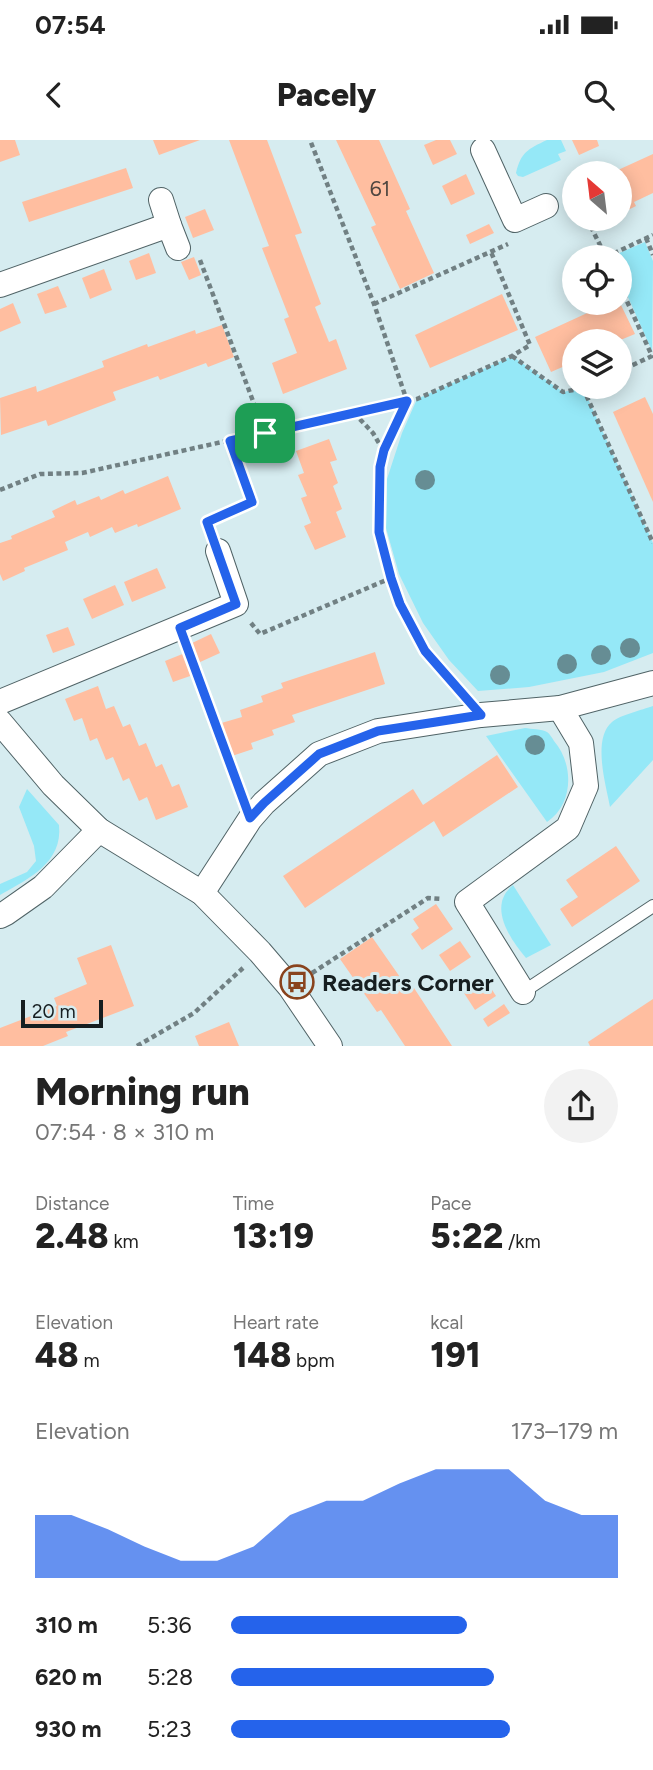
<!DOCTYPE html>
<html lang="en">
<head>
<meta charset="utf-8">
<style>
	:root { --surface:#fff; --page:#f2f2f2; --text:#222; --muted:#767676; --accent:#2563eb }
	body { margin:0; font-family:Figtree,sans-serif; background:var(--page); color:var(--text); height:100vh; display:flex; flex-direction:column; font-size:26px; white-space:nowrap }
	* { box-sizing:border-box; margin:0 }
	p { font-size:23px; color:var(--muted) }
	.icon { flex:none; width:38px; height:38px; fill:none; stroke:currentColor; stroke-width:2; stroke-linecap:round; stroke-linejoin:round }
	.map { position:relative; height:906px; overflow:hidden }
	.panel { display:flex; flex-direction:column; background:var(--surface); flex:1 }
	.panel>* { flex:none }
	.needle { width:46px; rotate:332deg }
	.buttons { position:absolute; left:562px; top:21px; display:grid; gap:14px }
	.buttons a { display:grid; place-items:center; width:70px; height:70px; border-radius:50%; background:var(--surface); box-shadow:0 4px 18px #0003; font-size:35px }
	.scale { position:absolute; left:21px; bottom:18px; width:82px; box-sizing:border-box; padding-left:7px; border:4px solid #161e20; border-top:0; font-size:19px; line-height:24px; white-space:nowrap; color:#161e20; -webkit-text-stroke:5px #d6ecf0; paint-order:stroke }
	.pin { position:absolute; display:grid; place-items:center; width:60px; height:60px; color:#fff; margin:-30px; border-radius:14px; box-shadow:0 4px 10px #0006 }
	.round { display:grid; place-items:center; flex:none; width:74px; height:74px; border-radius:37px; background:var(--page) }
	.summary { display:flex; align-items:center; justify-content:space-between; height:119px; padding:0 35px }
	h1 { font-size:38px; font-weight:800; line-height:52px }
	.figures { display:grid; grid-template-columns:repeat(3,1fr); gap:10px; height:119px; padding:7px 35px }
	.figures div { display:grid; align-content:center }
	.figures b { font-size:35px; font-weight:800 }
	.figures small { font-size:19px; font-weight:400 }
	.figures p { font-size:19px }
	.chart { height:196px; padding:14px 35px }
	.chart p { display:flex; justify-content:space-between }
	.chart svg { width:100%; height:126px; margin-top:7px; fill:var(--accent); opacity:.7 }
	ul { padding:0 35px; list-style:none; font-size:23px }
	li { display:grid; grid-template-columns:112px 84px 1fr; align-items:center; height:52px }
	li i { height:18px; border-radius:9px; background:var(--accent) }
	.status { display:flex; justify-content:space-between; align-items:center; height:49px; padding:0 35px; background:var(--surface); direction:ltr }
	.status svg { height:19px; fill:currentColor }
	header { display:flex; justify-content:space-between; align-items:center; height:91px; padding:0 35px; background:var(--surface); font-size:32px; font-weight:800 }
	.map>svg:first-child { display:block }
	.green { fill:#95e8f7 }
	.building { fill:#ffbea0 }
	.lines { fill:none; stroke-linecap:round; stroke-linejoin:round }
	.service-casing { stroke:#506366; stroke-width:14 }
	.minor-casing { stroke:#506366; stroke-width:26 }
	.path { stroke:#718083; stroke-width:4.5; stroke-dasharray:5 3.5; stroke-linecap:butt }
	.service { stroke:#fff; stroke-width:12 }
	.minor { stroke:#fff; stroke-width:24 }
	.tree { fill:#668d94 }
	.route-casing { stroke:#fff; stroke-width:14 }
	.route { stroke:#2563eb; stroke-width:9 }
	.labels { text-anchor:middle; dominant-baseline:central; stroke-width:6; stroke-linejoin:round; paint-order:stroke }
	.number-label { font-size:21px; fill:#504640 }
	.poi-label { font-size:24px; font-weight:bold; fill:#161e20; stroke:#d6ecf0; text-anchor:start }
</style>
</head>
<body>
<div class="status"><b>07:54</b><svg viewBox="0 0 49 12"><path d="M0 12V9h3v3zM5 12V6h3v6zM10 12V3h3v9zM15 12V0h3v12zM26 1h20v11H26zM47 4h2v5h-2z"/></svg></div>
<header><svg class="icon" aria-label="back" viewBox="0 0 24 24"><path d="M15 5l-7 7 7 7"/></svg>Pacely<svg class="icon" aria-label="search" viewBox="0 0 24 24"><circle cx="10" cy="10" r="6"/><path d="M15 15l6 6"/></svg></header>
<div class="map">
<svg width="653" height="906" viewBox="0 0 653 906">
	<rect width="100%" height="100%" fill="#d6ecf0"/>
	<g class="green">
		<path d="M547 0H561L566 11 558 14 561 20 523 37 518 36 516 33C521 12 528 9 547 0Z"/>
		<path d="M645 102 653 121 652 211 620 139V117H610Z"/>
		<path d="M512 216 563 252 583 248 653 403V513L604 532 529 547 478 551 449 520 423 483 399 434 386 388 387 339 402 293 417 259Z"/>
		<path d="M653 566V620L610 667C606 645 592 599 612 582 620 575 642 570 653 566Z"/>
		<path d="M525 588C531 589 542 589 547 592 550 594 552 598 554 601 574 624 574 664 547 682L486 596Z"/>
		<path d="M27 649 59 685C63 723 28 739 0 755V744L27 732 36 721 34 706 19 667Z"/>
		<path d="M513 745 551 805 526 818C510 799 487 766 513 745Z"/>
	</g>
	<g class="building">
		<path d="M0 0H15L20 15 0 22Z"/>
		<path d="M153 0H200L159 15Z"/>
		<path d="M229 0H267L302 93 295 95 321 164 315 167 329 202 336 199 347 229 283 254 272 223 297 213 284 179 289 177 262 108 269 106Z"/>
		<path d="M336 0H379L410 69 406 71 434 133 400 149 371 87 376 85Z"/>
		<path d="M436 0H450L457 14 433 25 424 5Z"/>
		<path d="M572 0H597L599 6 579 15Z"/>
		<path d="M653 14V53L634 62 636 66 620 74V33H616L619 31 618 30Z"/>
		<path d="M126 28 133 48 29 82 22 62Z"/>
		<path d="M466 34 475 54 451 65 442 46Z"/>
		<path d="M205 69 214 90 193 98 185 77Z"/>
		<path d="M489 84 494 93 470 104 466 95Z"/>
		<path d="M149 113 156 133 136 140 129 121Z"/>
		<path d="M194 117 201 135 189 140 181 122Z"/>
		<path d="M104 129 112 150 90 159 82 138Z"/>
		<path d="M58 146 67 167 45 174 37 154Z"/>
		<path d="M502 154 518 190 430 228 415 195Z"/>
		<path d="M13 163 21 183 0 192V169Z"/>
		<path d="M609 163H620L635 194 618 201H574V222L551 232 535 197Z"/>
		<path d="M222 185 234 217 208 227 206 223 160 240 158 236 113 252 116 260 48 286 46 280 1 295 0 258 36 246 37 252 104 227 102 221 126 212 147 204 148 207 195 190 196 194Z"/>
		<path d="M645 257 653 274V362L613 272Z"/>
		<path d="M329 299 337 320 330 322 338 343 333 346 342 369 336 372 346 397 315 410 304 386 311 383 301 358 307 356 298 335 304 333 296 311Z"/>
		<path d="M168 336 181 369 138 387 137 384 115 393 112 387 90 397 88 392 65 402 68 410 24 428 25 431 3 441 0 434V403L12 399 11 396 55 377 52 371 75 360 77 365 99 356 101 360 123 350 125 354Z"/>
		<path d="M157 428 166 448 132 462 124 442Z"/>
		<path d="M115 445 124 465 92 479 83 459Z"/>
		<path d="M68 487 75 505 53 513 46 495Z"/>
		<path d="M211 494 220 513 198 523 190 504Z"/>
		<path d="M375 512 385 544 292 575 295 582 272 590 274 595 251 603 253 609 229 617 218 584 242 577 240 570 263 562 261 556 283 548 281 543Z"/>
		<path d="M185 513 193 535 173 542 165 521Z"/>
		<path d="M98 546 106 569 114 566 123 587 130 584 139 606 146 603 156 627 162 624 172 647 179 644 188 667 156 680 147 657 139 661 129 638 123 641 113 617 106 620 97 598 90 601 82 578 74 581 65 559Z"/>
		<path d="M497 615 518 647 443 697 434 681 305 768 283 736 413 649 423 665Z"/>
		<path d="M616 706 640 741 572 787 560 769 578 757 566 740Z"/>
		<path d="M436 764 453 789 422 810 411 794 419 788 413 779Z"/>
		<path d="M372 797 409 850 414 848 452 906H405L381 870 377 872 340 819Z"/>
		<path d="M460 801 471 817 450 831 439 815Z"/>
		<path d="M111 805 134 866 66 892 68 896 43 906H0V888L57 866 54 858 87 844 77 818Z"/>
		<path d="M485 839 496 856 475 870 464 853Z"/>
		<path d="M653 859V906H590L588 902Z"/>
		<path d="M504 864 510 873 488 887 483 879Z"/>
		<path d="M229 882 239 906H199L195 896Z"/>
	</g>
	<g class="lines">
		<defs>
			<path id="service" d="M523 852 653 766"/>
			<g id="minor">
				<path d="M483 10 515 80 546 66"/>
				<path d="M161 60 169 85"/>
				<path d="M0 145 169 85 178 108"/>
				<path d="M0 562 236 464 218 411"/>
				<path d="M0 582 53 645 99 690 202 753 260 812 290 847 330 906"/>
				<path d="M202 753 250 679 264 663 319 614 378 591 481 575 560 568 653 543"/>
				<path d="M0 776 6 773 43 747 99 690"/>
				<path d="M523 852 467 762 568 688 586 646 581 603 560 568"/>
			</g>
		</defs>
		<use href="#service" class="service-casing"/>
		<use href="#minor" class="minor-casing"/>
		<g class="path">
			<path d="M587 79 606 117"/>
			<path d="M646 98 653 115"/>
			<path d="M606 117 653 95"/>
			<path d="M200 120 265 293"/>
			<path d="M620 146 652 216 620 231"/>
			<path d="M374 164 508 104"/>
			<path d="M512 216 563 252 583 248"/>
			<path d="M583 248 653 403"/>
			<path d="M354 273 373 293 383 310"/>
			<path d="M0 350 40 334 82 333 407 261 374 164 310 0"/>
			<path d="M210 390 207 382 252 363 230 301"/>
			<path d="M251 483 260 494 391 438"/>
			<path d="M188 512 240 651"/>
			<path d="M463 554 425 511 400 464 391 438 379 392 380 327 384 310 407 261 417 259 512 216 530 205 491 112"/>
			<path d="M312 833 428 758 442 759"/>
			<path d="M137 906 194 873 243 828"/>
		</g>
		<use href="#service" class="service"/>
		<use href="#minor" class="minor"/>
	</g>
	<g class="tree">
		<circle cx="425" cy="340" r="10"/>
		<circle cx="630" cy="508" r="10"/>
		<circle cx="601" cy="515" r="10"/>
		<circle cx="567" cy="524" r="10"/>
		<circle cx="500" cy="535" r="10"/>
		<circle cx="535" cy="605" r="10"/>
	</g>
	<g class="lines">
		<defs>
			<path id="route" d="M407 261 384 310 380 327 379 392 391 438 400 464 425 511 481 575 378 591 319 614 264 663 250 678 180 488 236 464 207 382 252 362 230 301Z"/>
		</defs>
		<use href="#route" class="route-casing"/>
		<use href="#route" class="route"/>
	</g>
	<defs>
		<symbol id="bus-ring" viewBox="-11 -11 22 22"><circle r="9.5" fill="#d6ecf0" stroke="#89431d" stroke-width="1.5"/><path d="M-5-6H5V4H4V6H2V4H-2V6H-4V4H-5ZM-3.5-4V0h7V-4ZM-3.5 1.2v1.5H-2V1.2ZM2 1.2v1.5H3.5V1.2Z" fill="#89431d"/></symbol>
	</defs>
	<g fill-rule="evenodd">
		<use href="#bus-ring" x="278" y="823" width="38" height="38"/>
	</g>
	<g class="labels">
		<g class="number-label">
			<text x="380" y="48">61</text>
		</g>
		<g class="poi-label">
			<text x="322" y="842">Readers Corner</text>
		</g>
	</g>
</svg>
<div class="buttons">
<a><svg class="needle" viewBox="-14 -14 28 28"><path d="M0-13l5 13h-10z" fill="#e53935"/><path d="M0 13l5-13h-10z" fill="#767676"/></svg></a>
<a><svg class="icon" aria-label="locate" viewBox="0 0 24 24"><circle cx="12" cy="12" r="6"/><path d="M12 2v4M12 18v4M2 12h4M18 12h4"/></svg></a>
<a><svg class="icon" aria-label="layers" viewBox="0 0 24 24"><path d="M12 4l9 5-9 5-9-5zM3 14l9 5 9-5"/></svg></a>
</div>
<div class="scale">20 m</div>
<div class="pin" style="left:265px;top:293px;background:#1e9e55"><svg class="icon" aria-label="arrive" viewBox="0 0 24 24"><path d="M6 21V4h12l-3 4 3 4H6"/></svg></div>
</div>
<section class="panel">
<div class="summary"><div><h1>Morning run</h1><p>07:54 · 8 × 310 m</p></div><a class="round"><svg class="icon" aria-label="share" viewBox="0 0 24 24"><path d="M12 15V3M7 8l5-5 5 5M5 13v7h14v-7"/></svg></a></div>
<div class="figures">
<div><p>Distance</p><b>2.48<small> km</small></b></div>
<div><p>Time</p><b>13:19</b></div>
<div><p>Pace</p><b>5:22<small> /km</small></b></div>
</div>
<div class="figures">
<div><p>Elevation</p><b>48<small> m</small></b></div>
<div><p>Heart rate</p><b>148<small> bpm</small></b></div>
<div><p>kcal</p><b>191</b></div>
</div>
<div class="chart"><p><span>Elevation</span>173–179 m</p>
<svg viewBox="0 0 160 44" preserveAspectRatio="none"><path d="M0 44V22L10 22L20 27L30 33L40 38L50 38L60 33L70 22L80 17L90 17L100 11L110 6L120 6L130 6L140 17L150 22L160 22V44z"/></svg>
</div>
<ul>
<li><b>310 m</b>5:36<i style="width:61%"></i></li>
<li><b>620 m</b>5:28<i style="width:68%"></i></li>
<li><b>930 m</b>5:23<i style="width:72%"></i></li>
</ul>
</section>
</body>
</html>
